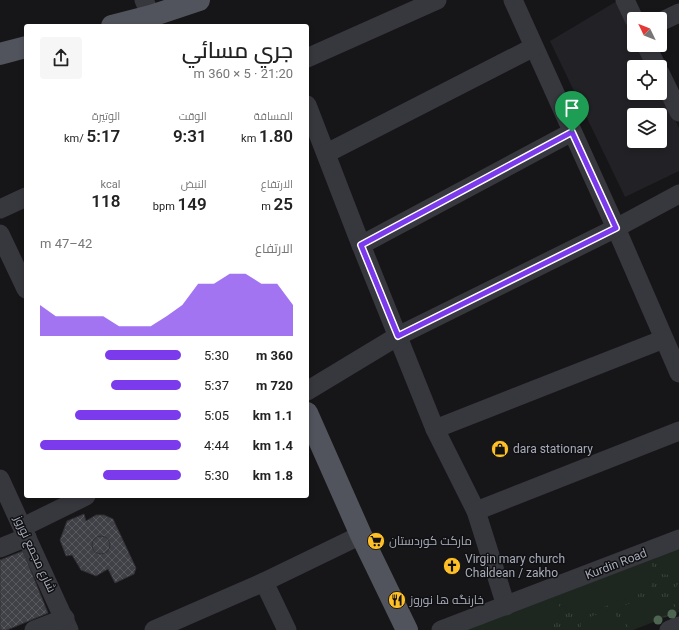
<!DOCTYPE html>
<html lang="ar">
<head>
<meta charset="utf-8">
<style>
	:root { --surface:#fff; --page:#f6f6f6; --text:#222; --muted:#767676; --accent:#7c3aed }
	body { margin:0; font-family:Roboto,Cairo,sans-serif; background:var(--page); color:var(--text); direction:rtl; height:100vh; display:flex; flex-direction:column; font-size:15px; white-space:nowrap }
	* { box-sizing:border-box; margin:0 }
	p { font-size:13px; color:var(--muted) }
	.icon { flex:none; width:22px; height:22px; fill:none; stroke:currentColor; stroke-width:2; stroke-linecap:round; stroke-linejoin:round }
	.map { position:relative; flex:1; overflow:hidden; direction:ltr }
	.details { position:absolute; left:24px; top:24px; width:285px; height:474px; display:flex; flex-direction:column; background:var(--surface); border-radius:4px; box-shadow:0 2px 6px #0003; direction:rtl }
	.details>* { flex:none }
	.needle { width:26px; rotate:313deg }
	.controls { position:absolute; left:627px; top:12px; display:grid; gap:8px }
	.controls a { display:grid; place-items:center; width:40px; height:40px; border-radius:4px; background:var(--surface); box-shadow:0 2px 6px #0003; font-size:20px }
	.pin { position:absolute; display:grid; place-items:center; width:34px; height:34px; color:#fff; margin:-41px -17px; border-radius:50% 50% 50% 0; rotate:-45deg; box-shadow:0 0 4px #0007 }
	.pin .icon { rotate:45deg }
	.round { display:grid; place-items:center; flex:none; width:42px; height:42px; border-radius:4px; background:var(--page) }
	.overview { display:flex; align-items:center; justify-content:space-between; height:68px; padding:0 16px }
	h1 { font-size:22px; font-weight:600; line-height:30px }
	.stats { display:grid; grid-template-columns:repeat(3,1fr); gap:6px; height:68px; padding:4px 16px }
	.stats div { display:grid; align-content:center }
	.stats b { font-size:17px; font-weight:600 }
	.stats small { font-size:11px; font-weight:400 }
	.stats p { font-size:11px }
	.chart { height:112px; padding:8px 16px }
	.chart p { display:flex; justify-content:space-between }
	.chart svg { width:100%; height:72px; margin-top:4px; fill:var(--accent); opacity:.7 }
	ul { padding:0 16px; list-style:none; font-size:13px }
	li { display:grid; grid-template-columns:64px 48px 1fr; align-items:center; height:30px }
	li i { height:10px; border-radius:5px; background:var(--accent) }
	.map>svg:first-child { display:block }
	.built { fill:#222226; fill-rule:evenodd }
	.grass { fill:url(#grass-tufts) }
	.garden { fill:#1e271f }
	.building { fill:url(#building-cross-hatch); stroke:#303035 }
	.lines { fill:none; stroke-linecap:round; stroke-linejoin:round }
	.minor { stroke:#37373e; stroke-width:19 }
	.major { stroke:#52545d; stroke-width:22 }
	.tree { fill:#4e6651 }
	.route-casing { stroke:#fff; stroke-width:8 }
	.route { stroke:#7c3aed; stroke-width:5 }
	.labels { text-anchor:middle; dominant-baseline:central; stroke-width:3; stroke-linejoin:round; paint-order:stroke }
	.poi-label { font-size:12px; fill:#a7acba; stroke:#111113; text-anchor:start }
	.street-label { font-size:12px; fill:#a7acba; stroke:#111113 }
</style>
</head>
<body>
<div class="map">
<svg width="679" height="630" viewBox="0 0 679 630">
	<defs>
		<pattern id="grass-tufts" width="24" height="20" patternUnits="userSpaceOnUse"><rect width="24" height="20" fill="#1e271f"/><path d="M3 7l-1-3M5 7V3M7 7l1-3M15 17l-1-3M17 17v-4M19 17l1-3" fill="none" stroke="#3c443d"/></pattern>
		<pattern id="building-cross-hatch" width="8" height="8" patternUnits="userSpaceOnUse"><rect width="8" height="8" fill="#404146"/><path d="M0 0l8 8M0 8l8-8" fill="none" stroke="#595a5f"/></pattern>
	</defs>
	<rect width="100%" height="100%" fill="#161618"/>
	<path class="built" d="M617 1 634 36V45H638L649 67H634V93H660V89L679 128V171L625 197 550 41ZM634 115H660V141H634Z"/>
	<path class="grass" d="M679 544V612L633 630H466Z"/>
	<g class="garden">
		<path d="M679 547V580L675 581 671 575 662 574 654 558Z"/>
		<path d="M649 560 657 576 652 584 650 590 579 616 573 612 566 610 561 593Z"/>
		<path d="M679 584V611H678L671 597 675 592 677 585Z"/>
		<path d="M556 594 561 612 554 621V628L550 630H469Z"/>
		<path d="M653 595 659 599H667L672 613 629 629 618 608Z"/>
		<path d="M613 609 623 630H581V620Z"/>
	</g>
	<g class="building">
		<path d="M84 514 86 521 96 515H104L113 519 136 568 134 574 115 583 108 569 96 576 81 570 72 555 66 556 60 540 67 521Z"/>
		<circle cx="101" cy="545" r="9"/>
		<path d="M23 551 48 613 7 630H0V560Z"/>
	</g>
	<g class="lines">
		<g class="minor">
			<path d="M144 0 151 16"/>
			<path d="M513 0 616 228 679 373"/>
			<path d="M625 0 634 19"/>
			<path d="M660 22 679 13"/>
			<path d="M646 45 657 67"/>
			<path d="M307 58 437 0"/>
			<path d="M660 73 679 112"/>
			<path d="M307 105 361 245 435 429 476 511 506 606"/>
			<path d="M327 153 534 47"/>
			<path d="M0 209 26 197"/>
			<path d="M0 234 26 289"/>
			<path d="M361 245 572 132"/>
			<path d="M307 391 398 336 616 228 679 194"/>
			<path d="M435 429 664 339"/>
			<path d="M0 479 69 630"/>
			<path d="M476 511 679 431"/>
			<path d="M23 527 86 496"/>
			<path d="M0 548 27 537"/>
			<path d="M264 582 287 630"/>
			<path d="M34 630 65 618"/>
			<path d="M154 630 264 582 361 535"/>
			<path d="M441 630 679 539"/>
			<path d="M669 630 679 626"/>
		</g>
		<g class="major">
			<path d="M112 26 151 16 199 0"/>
			<path d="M0 54 26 47"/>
			<path d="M307 413 361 535 407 630"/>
		</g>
	</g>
	<g class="tree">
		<circle cx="672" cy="614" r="4.5"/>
		<circle cx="658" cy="620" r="4.5"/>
	</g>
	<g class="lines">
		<defs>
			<path id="route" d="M572 132 616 228 398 336 361 245Z"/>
		</defs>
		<use href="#route" class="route-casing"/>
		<use href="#route" class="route"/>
	</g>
	<defs>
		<symbol id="shop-disc" viewBox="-11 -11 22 22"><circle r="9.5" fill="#ffc027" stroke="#111113"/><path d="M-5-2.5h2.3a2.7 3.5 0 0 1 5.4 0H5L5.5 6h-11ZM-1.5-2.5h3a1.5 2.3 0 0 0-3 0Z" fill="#111"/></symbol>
		<symbol id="supermarket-disc" viewBox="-11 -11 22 22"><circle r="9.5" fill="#ffc027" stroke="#111113"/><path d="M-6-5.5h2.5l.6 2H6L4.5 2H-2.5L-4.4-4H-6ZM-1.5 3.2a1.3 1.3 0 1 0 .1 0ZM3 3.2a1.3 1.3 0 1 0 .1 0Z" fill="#111"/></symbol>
		<symbol id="church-disc" viewBox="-11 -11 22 22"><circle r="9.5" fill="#ffc027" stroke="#111113"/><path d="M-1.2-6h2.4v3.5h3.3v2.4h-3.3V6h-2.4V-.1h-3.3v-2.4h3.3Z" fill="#111"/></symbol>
		<symbol id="restaurant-disc" viewBox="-11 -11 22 22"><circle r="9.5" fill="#ffc027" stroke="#111113"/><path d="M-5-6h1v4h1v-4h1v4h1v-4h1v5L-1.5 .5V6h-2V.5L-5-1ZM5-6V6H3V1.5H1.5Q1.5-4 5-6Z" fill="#111"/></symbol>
	</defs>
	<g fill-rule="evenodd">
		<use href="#shop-disc" x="490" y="439" width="20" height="20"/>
		<use href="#supermarket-disc" x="366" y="531" width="20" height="20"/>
		<use href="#church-disc" x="442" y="556" width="20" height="20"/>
		<use href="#restaurant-disc" x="387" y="590" width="20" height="20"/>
	</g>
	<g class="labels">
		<g class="poi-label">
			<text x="513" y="449">dara stationary</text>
			<text x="389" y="541">ماركت كوردستان</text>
			<text x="465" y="559">Virgin mary church<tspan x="465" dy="14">Chaldean / zakho</tspan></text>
			<text x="410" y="600">خارنگه ها نوروز</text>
		</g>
		<g class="street-label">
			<text transform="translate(35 554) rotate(65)">شارع مجمع نوروز</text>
			<text transform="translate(616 564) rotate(-21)">Kurdin Road</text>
		</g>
	</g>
</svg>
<div class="controls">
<a><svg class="needle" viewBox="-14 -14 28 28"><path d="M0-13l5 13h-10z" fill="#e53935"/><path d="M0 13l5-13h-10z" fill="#767676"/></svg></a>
<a><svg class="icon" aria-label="locate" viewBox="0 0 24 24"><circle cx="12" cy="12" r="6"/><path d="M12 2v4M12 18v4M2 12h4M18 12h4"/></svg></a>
<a><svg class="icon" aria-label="layers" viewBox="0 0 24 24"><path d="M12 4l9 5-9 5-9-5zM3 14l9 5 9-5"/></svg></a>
</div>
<div class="pin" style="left:572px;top:132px;background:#1e9e55"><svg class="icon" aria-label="arrive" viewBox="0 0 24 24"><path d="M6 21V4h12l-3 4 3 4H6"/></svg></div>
<section class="details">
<div class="overview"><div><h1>جري مسائي</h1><p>21:20 · 5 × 360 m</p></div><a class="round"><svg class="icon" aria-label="share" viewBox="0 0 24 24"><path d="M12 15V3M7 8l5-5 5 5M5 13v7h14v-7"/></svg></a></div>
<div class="stats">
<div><p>المسافة</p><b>1.80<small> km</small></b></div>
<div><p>الوقت</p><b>9:31</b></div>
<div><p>الوتيرة</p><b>5:17<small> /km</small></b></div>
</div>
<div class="stats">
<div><p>الارتفاع</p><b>25<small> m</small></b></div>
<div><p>النبض</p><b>149<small> bpm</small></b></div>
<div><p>kcal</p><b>118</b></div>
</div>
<div class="chart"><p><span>الارتفاع</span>42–47 m</p>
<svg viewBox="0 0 160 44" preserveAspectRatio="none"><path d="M0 44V25L10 32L20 32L30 32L40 32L50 38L60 38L70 38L80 32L90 25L100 12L110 12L120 6L130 6L140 12L150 12L160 25V44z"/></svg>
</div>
<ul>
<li><b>360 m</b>5:30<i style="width:54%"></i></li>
<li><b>720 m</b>5:37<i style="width:50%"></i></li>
<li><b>1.1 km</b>5:05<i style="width:75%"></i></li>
<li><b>1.4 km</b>4:44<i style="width:100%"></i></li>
<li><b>1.8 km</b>5:30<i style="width:55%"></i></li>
</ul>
</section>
</div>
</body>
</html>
